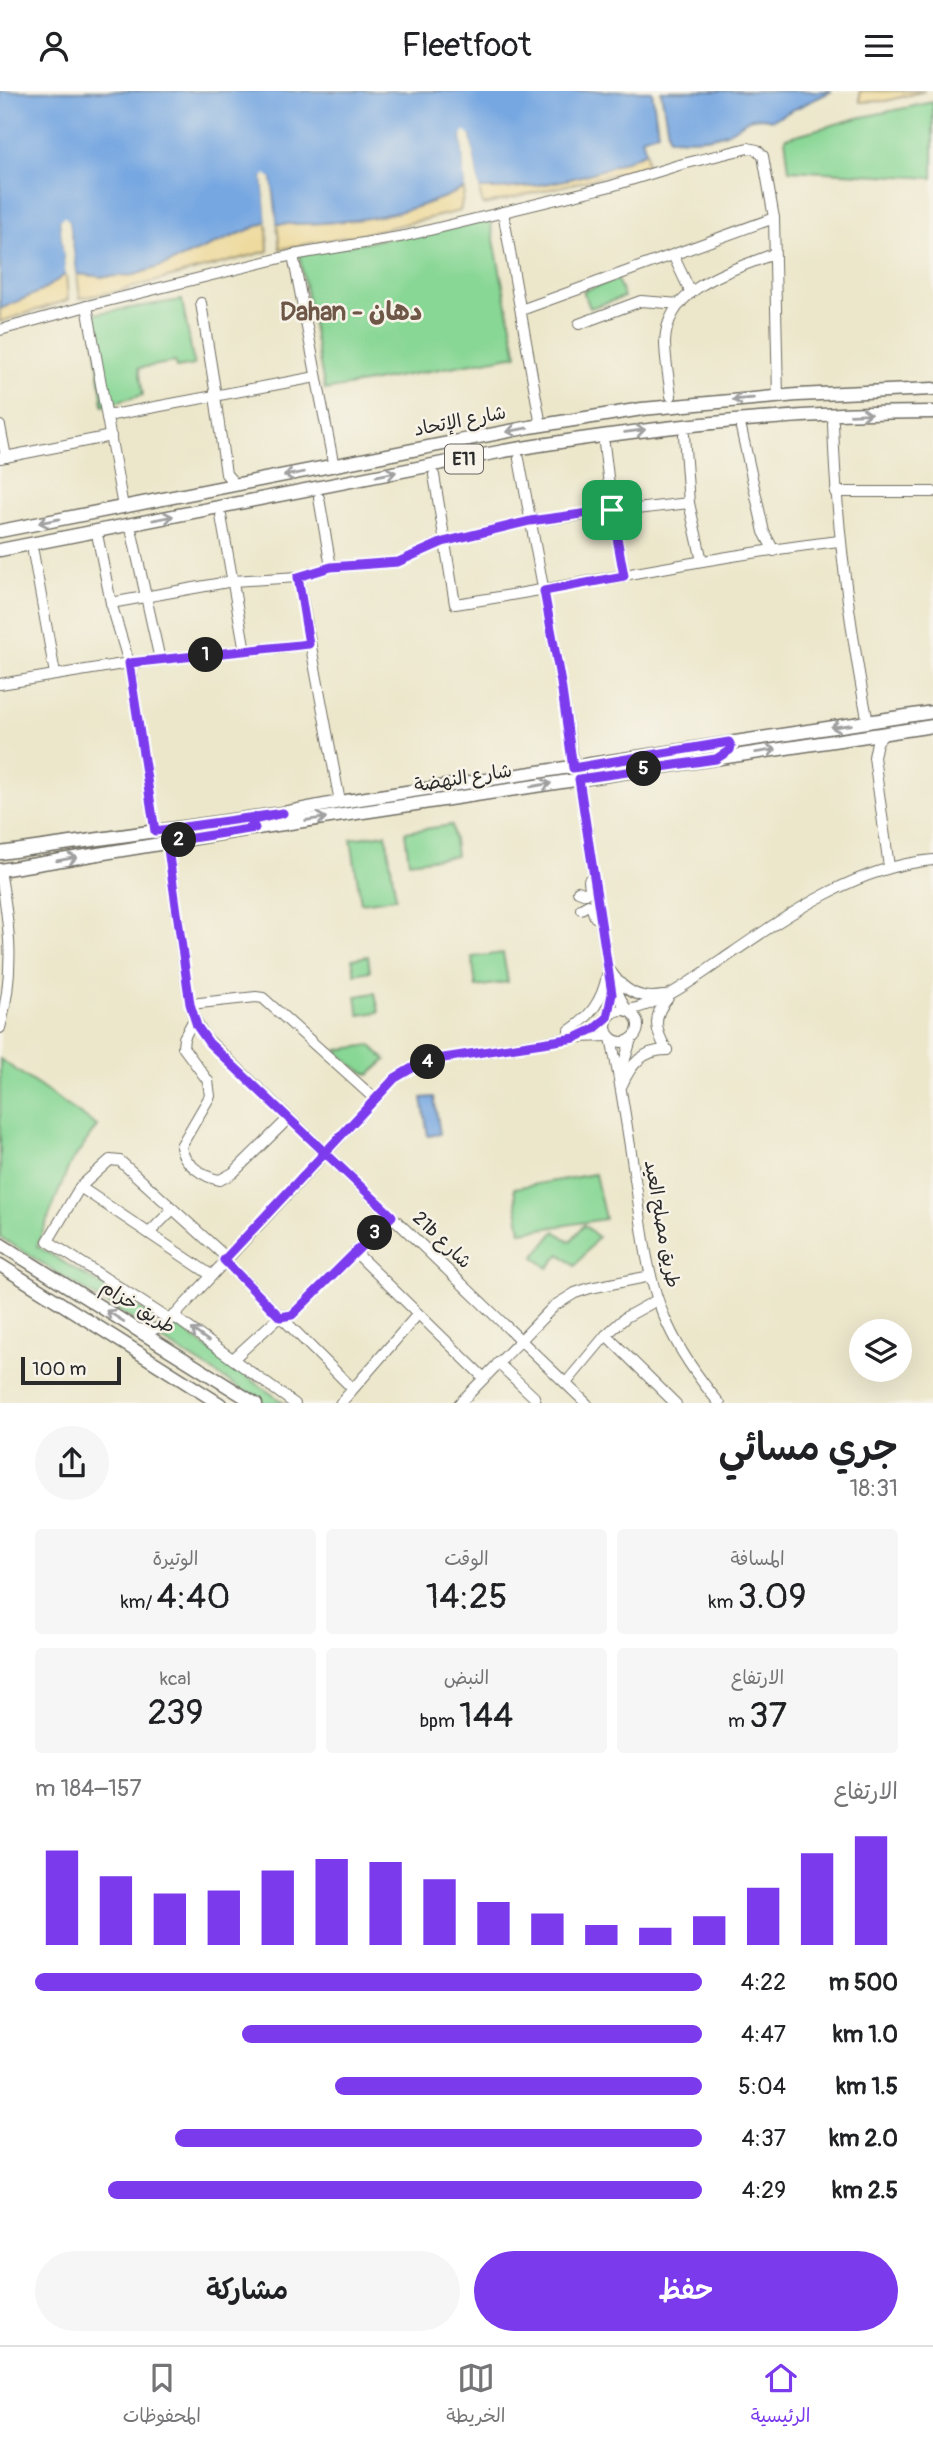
<!DOCTYPE html>
<html lang="ar">
<head>
<meta charset="utf-8">
<style>
	:root { --surface:#fff; --page:#f6f6f6; --text:#202124; --muted:#757577; --line:#e0e0e0; --accent:#7c3aed }
	body { margin:0; font-family:Pangolin,"Playpen Sans Arabic",sans-serif; background:var(--page); color:var(--text); direction:rtl; height:100vh; display:flex; flex-direction:column; font-size:26px; white-space:nowrap }
	* { box-sizing:border-box; margin:0 }
	p { font-size:23px; color:var(--muted) }
	.icon { flex:none; width:38px; height:38px; fill:none; stroke:currentColor; stroke-width:2; stroke-linecap:round; stroke-linejoin:round }
	.map { position:relative; height:1312px; overflow:hidden; direction:ltr }
	.details { display:flex; flex-direction:column; background:var(--surface); flex:1 }
	.details>* { flex:none }
	.tools { position:absolute; left:849px; top:1228px; display:grid; gap:14px }
	.tools a { display:grid; place-items:center; width:63px; height:63px; border-radius:50%; background:var(--surface); box-shadow:0 7px 28px #0002; font-size:35px }
	.scale { position:absolute; left:21px; bottom:18px; width:100px; box-sizing:border-box; padding-left:7px; border:4px solid #2b2b2b; border-top:0; font-size:19px; line-height:24px; white-space:nowrap; color:#2b2b2b; -webkit-text-stroke:5px #f7f3e8; paint-order:stroke }
	.pin { position:absolute; display:grid; place-items:center; width:60px; height:60px; color:#fff; margin:-30px; border-radius:14px; box-shadow:0 4px 10px #0006 }
	.km { position:absolute; width:35px; height:35px; margin:-18px; border-radius:50%; background:#222; color:#fff; font-size:19px; line-height:35px; text-align:center }
	.round { display:grid; place-items:center; flex:none; width:74px; height:74px; border-radius:37px; background:var(--page) }
	.summary { display:flex; align-items:center; justify-content:space-between; height:119px; padding:0 35px }
	h1 { font-size:38px; font-weight:600; line-height:52px }
	.metrics { display:grid; grid-template-columns:repeat(3,1fr); gap:10px; height:119px; padding:7px 35px }
	.metrics div { display:grid; align-content:center; border-radius:7px; background:var(--page); text-align:center }
	.metrics b { font-size:35px; font-weight:600 }
	.metrics small { font-size:19px; font-weight:400 }
	.metrics p { font-size:19px }
	.chart { height:196px; padding:14px 35px }
	.chart p { display:flex; justify-content:space-between }
	.chart svg { width:100%; height:126px; margin-top:7px; stroke:var(--accent); stroke-width:6 }
	.button { display:flex; gap:14px; margin-top:auto; padding:14px 35px }
	.button a { flex:1; height:80px; border-radius:42px; background:var(--accent); color:#fff; font-size:28px; font-weight:600; line-height:80px; text-align:center }
	.button a+a { background:var(--page); color:var(--text) }
	ul { padding:0 35px; list-style:none; font-size:23px }
	li { display:grid; grid-template-columns:112px 84px 1fr; align-items:center; height:52px }
	li i { height:18px; border-radius:9px; background:var(--accent) }
	header { display:flex; justify-content:space-between; align-items:center; height:91px; padding:0 35px; background:var(--surface); font-size:32px; font-weight:600 }
	.tab-bar { display:flex; justify-content:space-around; align-items:center; height:98px; border-top:2px solid var(--line); background:var(--surface); font-size:19px; color:var(--muted) }
	.tab-bar a { display:grid; justify-items:center; gap:4px }
	.tab-bar .current { color:var(--accent) }
	.map>svg:first-child { display:block }
	.green { fill:#88d795; stroke:#5a8160; stroke-width:2 }
	.sand { fill:#eeda9e; stroke:#8c8264; stroke-width:2 }
	.water { fill:#77a7e1; stroke:#516986; stroke-width:2 }
	.pier { fill:#ece7cb }
	.lines { fill:none; stroke-linecap:round; stroke-linejoin:round }
	.minor-casing { stroke:#6f6d63; stroke-width:12 }
	.major-casing { stroke:#6f6d63; stroke-width:15 }
	.minor { stroke:#fff; stroke-width:10 }
	.major { stroke:#fff; stroke-width:12 }
	.oneway { stroke:#a0a0a0 }
	.route-casing { stroke:#fff; stroke-width:14 }
	.route { stroke:#7c3aed; stroke-width:9 }
	.labels { text-anchor:middle; dominant-baseline:central; stroke-width:5; stroke-linejoin:round; paint-order:stroke }
	.shield { fill:#f7f3e8; stroke:#686764; stroke-width:2 }
	.shield-label { font-size:18px; font-weight:bold; fill:#2b2b2b }
	.street-label { font-size:19px; fill:#2b2b2b; stroke:#f7f3e8 }
	.district-label { font-size:26px; font-weight:bold; fill:#6e5747; stroke:#f7f3e8 }
</style>
</head>
<body>
<header><svg class="icon" aria-label="menu" viewBox="0 0 24 24"><path d="M4 6h16M4 12h16M4 18h16"/></svg>Fleetfoot<svg class="icon" aria-label="person" viewBox="0 0 24 24"><circle cx="12" cy="8" r="4"/><path d="M4 21q1-7 8-7t8 7"/></svg></header>
<div class="map">
<svg width="933" height="1313" viewBox="0 0 933 1313">
	<rect width="100%" height="100%" fill="#f7f3e8"/>
	<filter id="ink" filterUnits="userSpaceOnUse"><feTurbulence type="fractalNoise" baseFrequency=".0143" numOctaves="2"/><feDisplacementMap in="SourceGraphic" scale="14" xChannelSelector="R" yChannelSelector="G"/><feConvolveMatrix kernelMatrix="1 2 1 2 8 2 1 2 1" color-interpolation-filters="sRGB"/></filter>
	<filter id="wash" filterUnits="userSpaceOnUse"><feTurbulence type="fractalNoise" baseFrequency=".00686" numOctaves="4" result="noise"/><feDisplacementMap in="SourceGraphic" scale="28" xChannelSelector="R" yChannelSelector="G"/><feGaussianBlur stdDeviation="1.57" result="paint"/><feColorMatrix in="noise" values="0 0 0 0 0 0 0 0 0 0 0 0 0 0 0 0 0 1.4 0 .05"/><feComposite in="paint" operator="in"/></filter>
	<g filter="url(#wash)">
		<rect width="100%" height="100%" fill="#ece7cb"/>
		<g class="green">
			<path d="M933 11V87L789 79 785 47 858 27Z"/>
			<path d="M490 129 517 264 325 299 299 163Z"/>
			<path d="M617 188 624 206 590 217 583 200Z"/>
			<path d="M182 209 194 274 176 277 175 271 139 277 143 304 103 315 92 223Z"/>
			<path d="M452 734 456 765 409 771 405 741Z"/>
			<path d="M386 743 396 807 361 812 351 748Z"/>
			<path d="M503 862 508 891 476 896 472 866Z"/>
			<path d="M368 865 370 880 355 883 352 868Z"/>
			<path d="M375 902 379 921 359 924 356 905Z"/>
			<path d="M370 954 386 969 369 984 352 974 337 960V959Z"/>
			<path d="M0 968 97 1035 69 1075 37 1155 152 1225 155 1231 152 1235 144 1236 0 1146Z"/>
			<path d="M595 1083 605 1128 521 1141 514 1097Z"/>
			<path d="M584 1134 598 1146 575 1175 560 1163 548 1177 534 1166 555 1140 570 1151Z"/>
			<path d="M168 1233H174L284 1312H264L162 1249V1238Z"/>
		</g>
		<g class="sand">
			<path d="M860 0H925L886 10 860 11Z"/>
			<path d="M646 61 647 74 627 80 483 114 479 98C539 99 592 86 646 61Z"/>
			<path d="M465 97 460 120 362 143 280 158 277 133C343 134 405 126 465 97Z"/>
			<path d="M267 131 268 160 119 200 80 207 77 183 104 186 134 184 165 174Z"/>
			<path d="M66 183 68 209 0 231V218L41 200Z"/>
		</g>
		<g class="water">
			<path d="M0 0H652L658 41 642 47 646 61C593 86 538 99 479 98L470 45H462L465 97C405 126 343 134 277 133L271 87H263L267 131 165 174 134 184 104 186 77 183 69 130 60 129 66 183 41 200 0 218Z"/>
			<path d="M661 0H832L772 29C746 21 746 33 726 42 708 49 688 48 669 47Z"/>
			<path d="M434 1006 440 1043 428 1045 422 1007Z"/>
		</g>
		<g class="pier">
			<path d="M465 39 470 45 480 101 475 99 466 46 469 98 465 101 462 44Z"/>
			<path d="M266 83 271 87 277 137 273 134 267 88 270 131 267 135 263 87Z"/>
			<path d="M64 125 69 130 77 187 73 184 64 130 69 183 66 187 60 129Z"/>
		</g>
	</g>
	<g filter="url(#ink)">
		<g class="lines">
			<defs>
				<g id="minor">
					<path d="M503 121 541 335"/>
					<path d="M293 164 334 376"/>
					<path d="M673 164 691 202"/>
					<path d="M201 212 216 305"/>
					<path d="M87 215 123 416"/>
					<path d="M521 219 774 127"/>
					<path d="M579 233 641 210 680 213"/>
					<path d="M0 239 87 215 293 164 405 145 611 95 679 74 748 57 757 59 763 65 774 127 778 306"/>
					<path d="M215 305 226 383 236 394"/>
					<path d="M671 305C669 288 665 268 665 251 667 195 732 180 773 163"/>
					<path d="M107 325 316 286"/>
					<path d="M833 332C836 433 849 533 868 632"/>
					<path d="M0 335 6 366"/>
					<path d="M741 337 764 441 774 460"/>
					<path d="M684 344 689 412 702 470"/>
					<path d="M604 353 612 419 624 485"/>
					<path d="M0 367 111 345"/>
					<path d="M519 368 561 592 574 676"/>
					<path d="M434 384 455 513C583 494 710 465 839 450"/>
					<path d="M835 401H933"/>
					<path d="M319 407 331 476"/>
					<path d="M221 425 245 560"/>
					<path d="M132 442 160 569"/>
					<path d="M98 448 111 512 129 572 155 740"/>
					<path d="M33 461 55 583"/>
					<path d="M298 486 340 711"/>
					<path d="M111 512 233 490 298 486 331 476 398 471 443 451 530 430 689 412"/>
					<path d="M0 593 129 572 309 553"/>
					<path d="M884 643 877 651 874 666 889 776"/>
					<path d="M579 688 610 892 612 903 609 924"/>
					<path d="M167 751 188 902 193 924 204 945 587 1313"/>
					<path d="M578 800 586 803 590 799 589 789"/>
					<path d="M581 818 588 814 591 815 595 826"/>
					<path d="M611 881C624 900 640 909 663 905"/>
					<path d="M613 892 626 919"/>
					<path d="M190 913 256 906 263 907 375 1008"/>
					<circle cx="622" cy="935" r="16"/>
					<path d="M628 919C664 912 692 889 722 869 786 825 854 776 933 769"/>
					<path d="M194 928 184 947 183 956 208 990 210 1005 181 1055C182 1072 205 1087 220 1089L233 1082 289 1027"/>
					<path d="M0 937C15 879 10 837 0 779"/>
					<path d="M569 940C590 926 602 910 607 885"/>
					<path d="M611 947C622 998 629 1049 637 1101 643 1145 648 1191 667 1232 680 1261 699 1288 720 1313"/>
					<path d="M667 959C655 940 652 925 668 907"/>
					<path d="M620 985 631 948"/>
					<path d="M622 994C631 973 643 959 667 959"/>
					<path d="M80 1096 211 1184"/>
					<path d="M149 1142 173 1118"/>
					<path d="M355 1161 484 1287"/>
					<path d="M224 1169 352 1297"/>
					<path d="M173 1225 295 1313"/>
					<path d="M170 1229 48 1150 80 1096 110 1069 120 1070 227 1167"/>
					<path d="M137 1238 151 1239 166 1234 395 987 419 973 437 968 578 946 609 945"/>
					<path d="M606 1244 676 1313"/>
					<path d="M233 1268 280 1225 292 1224 392 1125"/>
					<path d="M498 1272 534 1306 536 1313"/>
					<path d="M566 1292 606 1244 626 1226 657 1209"/>
					<path d="M340 1313 418 1223"/>
					<path d="M459 1313 554 1215 575 1202 590 1197 651 1185"/>
				</g>
				<g id="major">
					<path d="M0 440 530 336 642 318 797 304 933 298"/>
					<path d="M0 459 504 360C646 336 789 321 933 321"/>
					<path d="M0 762 283 722 340 711 933 621"/>
					<path d="M0 779 270 735 933 635"/>
					<path d="M0 1153 256 1313"/>
					<path d="M0 1174 220 1313"/>
				</g>
			</defs>
			<use href="#minor" class="minor-casing"/>
			<use href="#major" class="major-casing"/>
			<use href="#minor" class="minor"/>
			<use href="#major" class="major"/>
		</g>
		<defs><path id="oneway-shaft" d="M-6 0H5M1.5-3L5.5 0L1.5 3" fill="none" stroke-width="1.6" stroke-linecap="round" stroke-linejoin="round" transform="scale(1.75)"/></defs>
		<g class="oneway">
			<use href="#oneway-shaft" transform="translate(743 308) rotate(175)"/>
			<use href="#oneway-shaft" transform="translate(861 323) rotate(-2)"/>
			<use href="#oneway-shaft" transform="translate(517 339) rotate(169)"/>
			<use href="#oneway-shaft" transform="translate(635 340) rotate(-7)"/>
			<use href="#oneway-shaft" transform="translate(294 383) rotate(170)"/>
			<use href="#oneway-shaft" transform="translate(386 383) rotate(-11)"/>
			<use href="#oneway-shaft" transform="translate(163 427) rotate(-11)"/>
			<use href="#oneway-shaft" transform="translate(49 430) rotate(169)"/>
			<use href="#oneway-shaft" transform="translate(841 635) rotate(172)"/>
			<use href="#oneway-shaft" transform="translate(766 660) rotate(-9)"/>
			<use href="#oneway-shaft" transform="translate(541 694) rotate(-10)"/>
			<use href="#oneway-shaft" transform="translate(316 728) rotate(-8)"/>
			<use href="#oneway-shaft" transform="translate(67 768) rotate(-10)"/>
			<use href="#oneway-shaft" transform="translate(115 1225) rotate(-148)"/>
			<use href="#oneway-shaft" transform="translate(200 1244) rotate(-144)"/>
		</g>
	</g>
	<g class="lines" filter="url(#ink)">
		<defs>
			<path id="route" d="M612 419 530 430 443 451 398 471 331 476 298 486 309 553 129 572 155 740 283 722 253 729 251 732 255 737 167 751 190 913 197 935 209 952 392 1125 292 1224 280 1226 224 1169 395 987 419 973 437 968 575 947 594 938 607 927 612 903 579 688 716 668 730 659 731 655 729 651 573 677 561 592 544 500 624 485 612 419"/>
		</defs>
		<use href="#route" class="route-casing"/>
		<use href="#route" class="route"/>
	</g>
	<g class="labels">
		<rect class="shield" x="445" y="353.5" width="38" height="29" rx="5"/>
		<g class="shield-label">
			<text x="464" y="368">E11</text>
		</g>
		<g class="street-label">
			<text transform="translate(460 330) rotate(-11)">شارع الإتحاد</text>
			<text transform="translate(463 687) rotate(-9)">شارع النهضة</text>
			<text transform="translate(662 1133) rotate(80)">طريق مصلح العيد</text>
			<text transform="translate(442 1149) rotate(44)">21b شارع</text>
			<text transform="translate(138 1216) rotate(32)">طريق خزام</text>
		</g>
		<g class="district-label">
			<text x="351" y="221">Dahan - دهان</text>
		</g>
	</g>
</svg>
<div class="tools">
<a><svg class="icon" aria-label="layers" viewBox="0 0 24 24"><path d="M12 4l9 5-9 5-9-5zM3 14l9 5 9-5"/></svg></a>
</div>
<div class="scale">100 m</div>
<div class="pin" style="left:612px;top:419px;background:#1e9e55"><svg class="icon" aria-label="arrive" viewBox="0 0 24 24"><path d="M6 21V4h12l-3 4 3 4H6"/></svg></div>
<b class="km" style="left:206px;top:564px">1</b>
<b class="km" style="left:179px;top:749px">2</b>
<b class="km" style="left:375px;top:1142px">3</b>
<b class="km" style="left:428px;top:971px">4</b>
<b class="km" style="left:644px;top:678px">5</b>
</div>
<section class="details">
<div class="summary"><div><h1>جري مسائي</h1><p>18:31</p></div><a class="round"><svg class="icon" aria-label="share" viewBox="0 0 24 24"><path d="M12 15V3M7 8l5-5 5 5M5 13v7h14v-7"/></svg></a></div>
<div class="metrics">
<div><p>المسافة</p><b>3.09<small> km</small></b></div>
<div><p>الوقت</p><b>14:25</b></div>
<div><p>الوتيرة</p><b>4:40<small> /km</small></b></div>
</div>
<div class="metrics">
<div><p>الارتفاع</p><b>37<small> m</small></b></div>
<div><p>النبض</p><b>144<small> bpm</small></b></div>
<div><p>kcal</p><b>239</b></div>
</div>
<div class="chart"><p><span>الارتفاع</span>157–184 m</p>
<svg viewBox="0 0 160 44" preserveAspectRatio="none"><path d="M5 44V11M15 44V20M25 44V26M35 44V25M45 44V18M55 44V14M65 44V15M75 44V21M85 44V29M95 44V33M105 44V37M115 44V38M125 44V34M135 44V24M145 44V12M155 44V6"/></svg>
</div>
<ul>
<li><b>500 m</b>4:22<i style="width:100%"></i></li>
<li><b>1.0 km</b>4:47<i style="width:69%"></i></li>
<li><b>1.5 km</b>5:04<i style="width:55%"></i></li>
<li><b>2.0 km</b>4:37<i style="width:79%"></i></li>
<li><b>2.5 km</b>4:29<i style="width:89%"></i></li>
</ul>
<div class="button"><a>حفظ</a><a>مشاركة</a></div>
</section>
<nav class="tab-bar">
<a class="current"><svg class="icon" aria-label="home" viewBox="0 0 24 24"><path d="M3 11l9-7 9 7M6 9v11h12V9"/></svg>الرئيسية</a>
<a><svg class="icon" aria-label="map" viewBox="0 0 24 24"><path d="M3 6l6-2 6 2 6-2v14l-6 2-6-2-6 2zM9 4v14M15 6v14"/></svg>الخريطة</a>
<a><svg class="icon" aria-label="saved" viewBox="0 0 24 24"><path d="M7 4h10v16l-5-4-5 4z"/></svg>المحفوظات</a>
</nav>
</body>
</html>
